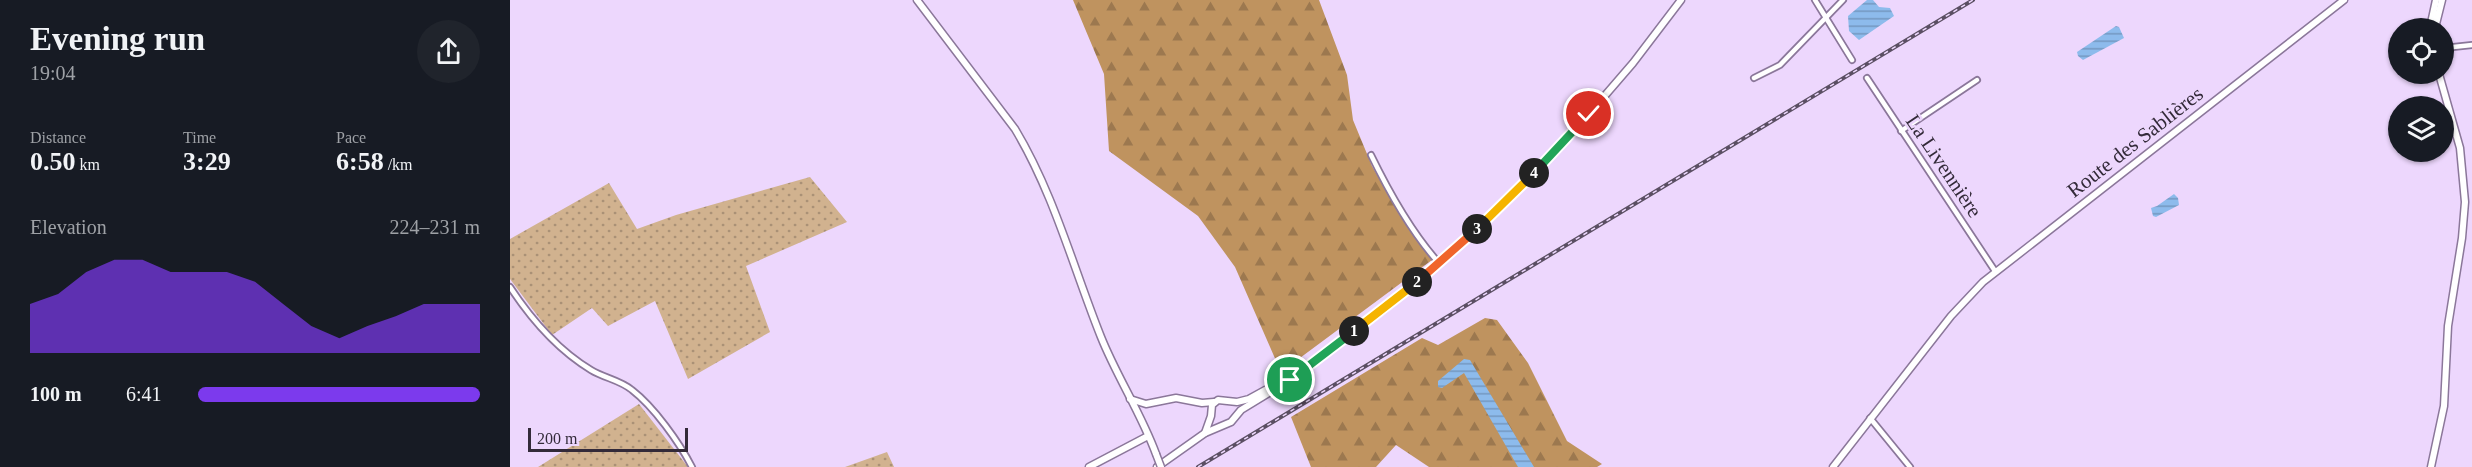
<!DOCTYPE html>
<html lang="en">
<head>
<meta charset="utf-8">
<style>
	:root { --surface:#171b24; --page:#20242c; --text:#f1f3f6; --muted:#9ea1a6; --accent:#7c3aed }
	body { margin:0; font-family:Georgia,serif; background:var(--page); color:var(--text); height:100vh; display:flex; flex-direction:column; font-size:22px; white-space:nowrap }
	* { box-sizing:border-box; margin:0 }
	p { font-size:20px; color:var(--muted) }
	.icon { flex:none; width:33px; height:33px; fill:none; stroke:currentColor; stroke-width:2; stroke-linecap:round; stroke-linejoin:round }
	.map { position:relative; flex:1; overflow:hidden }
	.side { display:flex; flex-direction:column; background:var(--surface); width:510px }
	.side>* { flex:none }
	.controls { position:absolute; left:1878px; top:18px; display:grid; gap:12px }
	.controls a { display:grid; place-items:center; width:66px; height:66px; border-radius:50%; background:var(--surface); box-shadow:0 2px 4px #0004; font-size:30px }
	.scale { position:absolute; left:18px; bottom:15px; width:160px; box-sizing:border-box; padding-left:6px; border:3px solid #332a39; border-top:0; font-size:16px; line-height:21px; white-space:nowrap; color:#332a39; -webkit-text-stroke:4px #edd7fd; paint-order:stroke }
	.pin { position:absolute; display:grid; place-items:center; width:51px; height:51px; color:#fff; margin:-26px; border:3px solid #fff; border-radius:50%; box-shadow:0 2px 6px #0007 }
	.km { position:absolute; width:30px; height:30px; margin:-15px; border-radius:50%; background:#222; color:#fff; font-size:16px; line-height:30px; text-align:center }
	.round { display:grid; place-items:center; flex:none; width:63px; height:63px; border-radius:32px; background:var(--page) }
	.overview { display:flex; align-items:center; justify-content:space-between; height:102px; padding:0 30px }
	h1 { font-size:33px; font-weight:700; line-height:45px }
	.metrics { display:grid; grid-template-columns:repeat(3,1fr); gap:9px; height:102px; padding:6px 30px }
	.metrics div { display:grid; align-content:center }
	.metrics b { font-size:26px; font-weight:700 }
	.metrics small { font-size:16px; font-weight:400 }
	.metrics p { font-size:16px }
	.chart { height:168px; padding:12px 30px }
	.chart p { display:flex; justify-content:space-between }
	.chart svg { width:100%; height:108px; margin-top:6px; fill:var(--accent); opacity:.7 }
	ul { padding:0 30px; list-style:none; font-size:20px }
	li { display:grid; grid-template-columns:96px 72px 1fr; align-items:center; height:45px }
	li i { height:15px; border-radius:8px; background:var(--accent) }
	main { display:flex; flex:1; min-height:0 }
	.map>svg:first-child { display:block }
	.grass { fill:url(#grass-dots) }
	.forest { fill:url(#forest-firs) }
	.water { fill:url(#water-rules) }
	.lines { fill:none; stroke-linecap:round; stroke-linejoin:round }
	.street-casing { stroke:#8b779a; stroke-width:8 }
	.secondary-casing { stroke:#8b779a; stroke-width:9 }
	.street { stroke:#fff; stroke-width:4.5 }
	.secondary { stroke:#fff; stroke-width:6 }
	.rail-casing { stroke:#5b4f63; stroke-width:4 }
	.rail { stroke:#edd7fd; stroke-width:1.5; stroke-dasharray:4.5; stroke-linecap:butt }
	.secondary-bridge-casing { stroke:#8b779a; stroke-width:9; stroke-linecap:butt }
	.secondary-bridge { stroke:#fff; stroke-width:6 }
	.split-1-casing { stroke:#fff; stroke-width:12 }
	.split-2-casing { stroke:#fff; stroke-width:12 }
	.split-3-casing { stroke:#fff; stroke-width:12 }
	.split-4-casing { stroke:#fff; stroke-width:12 }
	.split-5-casing { stroke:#fff; stroke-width:12 }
	.split-1 { stroke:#22a559; stroke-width:8 }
	.split-2 { stroke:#f5b400; stroke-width:8 }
	.split-3 { stroke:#f0652b; stroke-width:8 }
	.split-4 { stroke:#f5b400; stroke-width:8 }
	.split-5 { stroke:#22a559; stroke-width:8 }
	.labels { text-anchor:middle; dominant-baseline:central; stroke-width:5; stroke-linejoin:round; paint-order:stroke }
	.street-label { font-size:21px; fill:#332a39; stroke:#edd7fd }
</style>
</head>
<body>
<main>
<section class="side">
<div class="overview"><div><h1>Evening run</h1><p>19:04</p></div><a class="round"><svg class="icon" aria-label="share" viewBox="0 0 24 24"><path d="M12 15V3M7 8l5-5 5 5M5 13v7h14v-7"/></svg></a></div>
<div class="metrics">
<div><p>Distance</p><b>0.50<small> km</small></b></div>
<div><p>Time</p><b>3:29</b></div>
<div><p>Pace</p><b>6:58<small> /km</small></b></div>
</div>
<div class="chart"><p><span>Elevation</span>224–231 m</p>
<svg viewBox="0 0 160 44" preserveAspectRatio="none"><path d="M0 44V24L10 20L20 11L30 6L40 6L50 11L60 11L70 11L80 15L90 24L100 33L110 38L120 33L130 29L140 24L150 24L160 24V44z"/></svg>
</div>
<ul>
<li><b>100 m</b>6:41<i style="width:100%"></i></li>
</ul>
</section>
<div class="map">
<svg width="1962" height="467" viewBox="0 0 1962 467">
	<defs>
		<pattern id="grass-dots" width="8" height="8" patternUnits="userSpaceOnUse" patternTransform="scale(1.5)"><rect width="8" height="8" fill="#d1b28f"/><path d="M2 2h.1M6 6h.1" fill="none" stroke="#aa9176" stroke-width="1.8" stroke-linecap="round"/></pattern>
		<pattern id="forest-firs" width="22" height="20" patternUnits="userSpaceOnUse" patternTransform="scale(1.5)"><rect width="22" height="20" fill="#bf935f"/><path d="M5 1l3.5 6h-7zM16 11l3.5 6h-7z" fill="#9c784f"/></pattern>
		<pattern id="water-rules" width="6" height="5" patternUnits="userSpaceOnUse" patternTransform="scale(1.5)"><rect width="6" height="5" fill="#8dbbec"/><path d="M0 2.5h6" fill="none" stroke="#7498c0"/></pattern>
	</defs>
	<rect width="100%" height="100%" fill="#edd7fd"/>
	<g class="grass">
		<path d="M300 177 337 222 236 266 260 332 178 379 145 301 98 326 82 308 42 335 0 279V239L99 183 127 229 166 215Z"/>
		<path d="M129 404 178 467H28Z"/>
		<path d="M377 452 384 467H335Z"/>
	</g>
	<g class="forest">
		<path d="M563 0H809L837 75 843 120 862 166 890 215 922 260 771 372 725 267 688 216 599 151 594 74Z"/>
		<path d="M975 318 987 320 1018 363 1057 441 1092 464 1087 467H919L886 445 866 467H801L781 417 912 338 928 345Z"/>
	</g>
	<g class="water">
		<path d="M1357 0H1363L1369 7 1380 8 1384 16 1349 40 1339 31 1338 16Z"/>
		<path d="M1606 26 1609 27 1614 38 1573 60 1568 56 1567 52Z"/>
		<path d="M1664 194 1668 198 1669 205 1646 217 1643 216 1641 208 1647 206Z"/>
		<path d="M954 359 960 360 1024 467H1008L954 373 932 388 928 387V381Z"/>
	</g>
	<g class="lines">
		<defs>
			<g id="street">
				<path d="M1305 0 1342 60"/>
				<path d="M1934 48 1962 45"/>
				<path d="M1244 78 1270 65 1333 0"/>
				<path d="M1357 78 1485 271"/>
				<path d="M1391 131 1467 80"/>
				<path d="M861 155C879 192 901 232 929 263"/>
				<path d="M0 287C21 319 48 350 81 370 94 378 110 380 122 390 144 407 169 442 182 467"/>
				<path d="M1360 418 1400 467"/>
			</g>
			<g id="secondary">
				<path d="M407 0 505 129C544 194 563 267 591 337 607 377 631 413 646 454"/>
				<path d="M1920 28 1926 0"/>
				<path d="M1925 28 1932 0"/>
				<path d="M620 399 636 404 666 398 692 403 704 402"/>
				<path d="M695 433 701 416 702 405 708 400 727 402 739 399 777 378"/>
				<path d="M579 467 638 436"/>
				<path d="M647 467 695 433 721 422 731 410 780 380 873 310 929 263 1003 194 1079 114 1123 63 1171 0"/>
				<path d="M1323 467 1441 316 1473 282 1834 0"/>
				<path d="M1921 467 1934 406 1938 326 1952 238 1955 202 1950 148 1929 74"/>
			</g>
		</defs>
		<use href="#street" class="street-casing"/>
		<use href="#secondary" class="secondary-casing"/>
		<use href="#street" class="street"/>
		<use href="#secondary" class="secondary"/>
		<defs>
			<path id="rail" d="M688 467 1463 0"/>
		</defs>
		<use href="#rail" class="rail-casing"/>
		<use href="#rail" class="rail"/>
		<defs>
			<path id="secondary-bridge" d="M646 454 651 467"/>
		</defs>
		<use href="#secondary-bridge" class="secondary-bridge-casing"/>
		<use href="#secondary-bridge" class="secondary-bridge"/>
	</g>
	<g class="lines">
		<defs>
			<path id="split-1" d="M780 380 844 331"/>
			<path id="split-2" d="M844 331 907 282"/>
			<path id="split-3" d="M907 282 967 229"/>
			<path id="split-4" d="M967 229 1024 173"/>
			<path id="split-5" d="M1024 173 1079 114"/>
		</defs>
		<use href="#split-1" class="split-1-casing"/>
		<use href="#split-2" class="split-2-casing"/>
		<use href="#split-3" class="split-3-casing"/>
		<use href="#split-4" class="split-4-casing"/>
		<use href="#split-5" class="split-5-casing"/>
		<use href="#split-1" class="split-1"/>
		<use href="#split-2" class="split-2"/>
		<use href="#split-3" class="split-3"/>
		<use href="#split-4" class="split-4"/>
		<use href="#split-5" class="split-5"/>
	</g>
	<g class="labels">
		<g class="street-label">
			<text transform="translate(1625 142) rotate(-38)">Route des Sablières</text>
			<text transform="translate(1434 166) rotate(56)">La Livennière</text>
		</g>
	</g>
</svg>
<div class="controls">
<a><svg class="icon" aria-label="locate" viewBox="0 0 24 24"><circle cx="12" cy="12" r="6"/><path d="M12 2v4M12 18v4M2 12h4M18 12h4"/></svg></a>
<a><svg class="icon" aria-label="layers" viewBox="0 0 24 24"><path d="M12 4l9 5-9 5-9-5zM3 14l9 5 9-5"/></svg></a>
</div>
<div class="scale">200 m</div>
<div class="pin" style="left:780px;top:380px;background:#1e9e55"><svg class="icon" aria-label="arrive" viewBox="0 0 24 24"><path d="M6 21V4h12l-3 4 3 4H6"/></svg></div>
<div class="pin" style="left:1079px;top:114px;background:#d93025"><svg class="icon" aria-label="check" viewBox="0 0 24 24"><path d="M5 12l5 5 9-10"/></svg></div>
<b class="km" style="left:844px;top:331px">1</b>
<b class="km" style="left:907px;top:282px">2</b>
<b class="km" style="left:967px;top:229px">3</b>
<b class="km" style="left:1024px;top:173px">4</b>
</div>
</main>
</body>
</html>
